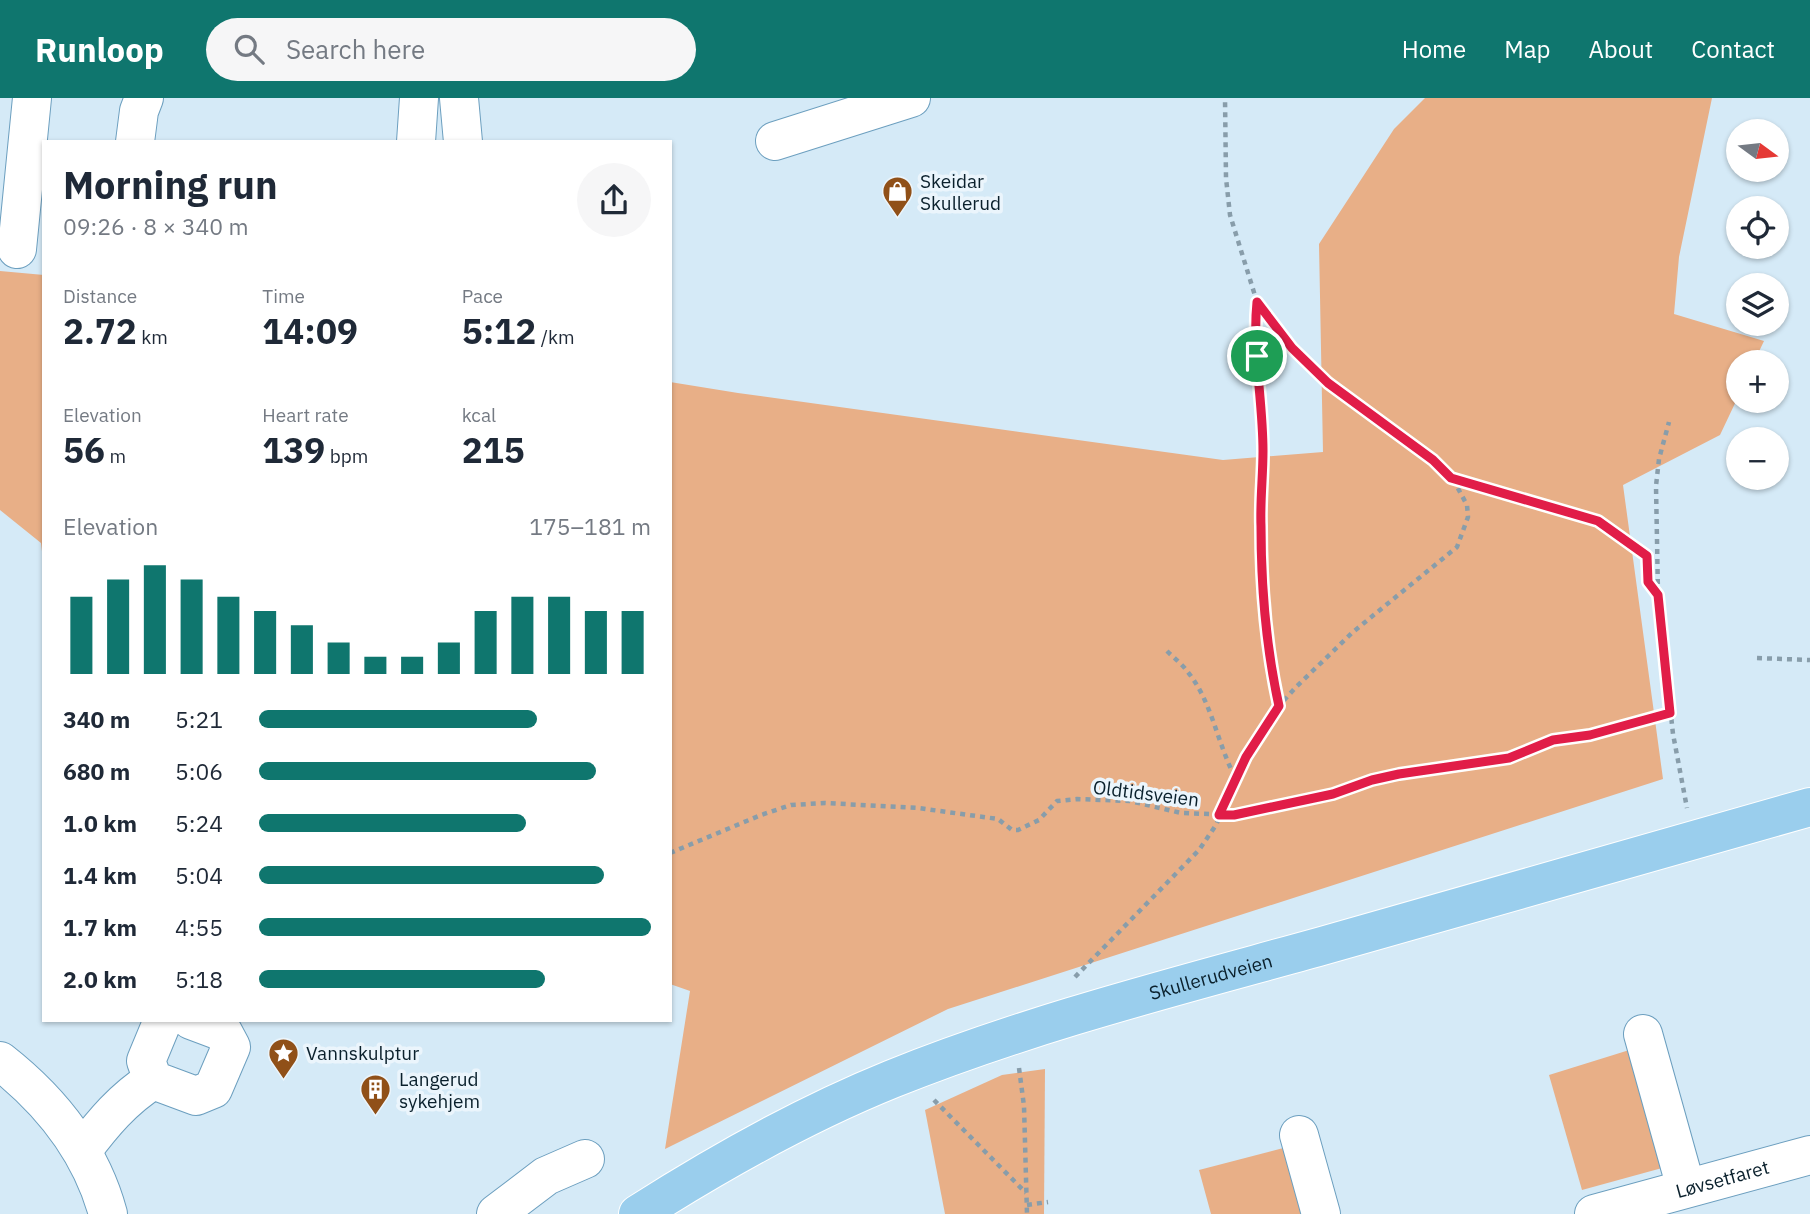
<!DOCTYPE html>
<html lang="en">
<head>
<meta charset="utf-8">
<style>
	:root { --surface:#fff; --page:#f6f6f7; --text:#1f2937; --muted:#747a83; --accent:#0f766e }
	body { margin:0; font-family:"IBM Plex Sans",sans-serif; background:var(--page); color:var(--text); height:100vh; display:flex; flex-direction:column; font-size:26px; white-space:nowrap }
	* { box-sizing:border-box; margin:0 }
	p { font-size:23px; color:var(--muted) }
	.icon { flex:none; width:38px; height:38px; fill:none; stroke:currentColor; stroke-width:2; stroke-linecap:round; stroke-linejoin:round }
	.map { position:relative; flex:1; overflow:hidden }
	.side { position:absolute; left:42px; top:42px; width:630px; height:882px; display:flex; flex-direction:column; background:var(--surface); border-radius:0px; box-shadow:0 2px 5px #0004 }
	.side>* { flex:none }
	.needle { width:46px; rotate:105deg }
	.tools { position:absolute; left:1726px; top:21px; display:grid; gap:14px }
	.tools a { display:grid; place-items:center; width:63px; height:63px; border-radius:50%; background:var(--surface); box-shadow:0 2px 5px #0004; font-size:35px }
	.pin { position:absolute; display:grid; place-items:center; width:60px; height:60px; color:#fff; margin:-30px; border:4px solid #fff; border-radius:50%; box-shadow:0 2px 7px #0007 }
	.round { display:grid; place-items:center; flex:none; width:74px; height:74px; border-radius:37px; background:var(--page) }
	.summary { display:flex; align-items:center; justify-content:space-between; height:119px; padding:0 21px }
	h1 { font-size:38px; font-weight:700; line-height:52px }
	.figures { display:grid; grid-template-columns:repeat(3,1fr); gap:10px; height:119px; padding:7px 21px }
	.figures div { display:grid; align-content:center }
	.figures b { font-size:35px; font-weight:700 }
	.figures small { font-size:19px; font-weight:400 }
	.figures p { font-size:19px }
	.chart { height:196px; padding:14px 21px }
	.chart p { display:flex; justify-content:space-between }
	.chart svg { width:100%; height:126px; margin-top:7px; stroke:var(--accent); stroke-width:6 }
	ul { padding:0 21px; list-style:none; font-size:23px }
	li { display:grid; grid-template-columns:112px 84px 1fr; align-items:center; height:52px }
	li i { height:18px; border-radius:9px; background:var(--accent) }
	header { display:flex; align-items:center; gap:42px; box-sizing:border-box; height:98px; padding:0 35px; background:var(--accent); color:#fff }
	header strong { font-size:33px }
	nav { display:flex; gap:38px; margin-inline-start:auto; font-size:24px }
	.search { width:490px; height:63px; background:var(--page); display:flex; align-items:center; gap:18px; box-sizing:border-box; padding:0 24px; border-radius:38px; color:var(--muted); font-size:26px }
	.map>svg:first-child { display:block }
	.green { fill:#e8af87 }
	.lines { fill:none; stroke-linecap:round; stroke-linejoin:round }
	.minor-casing { stroke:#6c9fbf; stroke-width:40 }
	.major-casing { stroke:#fff; stroke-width:40 }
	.path { stroke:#889daa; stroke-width:4.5; stroke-dasharray:5 5; stroke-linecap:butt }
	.minor { stroke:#fff; stroke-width:38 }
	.major { stroke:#9aceed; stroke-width:38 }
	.route-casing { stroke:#fff; stroke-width:14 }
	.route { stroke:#e11d48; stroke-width:9 }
	.labels { text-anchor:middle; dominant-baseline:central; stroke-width:7; stroke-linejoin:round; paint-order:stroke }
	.poi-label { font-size:19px; fill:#0a202c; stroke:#ebf5fc; text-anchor:start }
	.street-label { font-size:19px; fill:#0a202c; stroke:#ebf5fc }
</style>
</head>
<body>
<header>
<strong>Runloop</strong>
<div class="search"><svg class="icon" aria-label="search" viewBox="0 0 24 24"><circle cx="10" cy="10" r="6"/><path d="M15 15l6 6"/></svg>Search here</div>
<nav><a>Home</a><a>Map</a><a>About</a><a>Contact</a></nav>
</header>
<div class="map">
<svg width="1810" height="1116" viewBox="0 0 1810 1116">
	<rect width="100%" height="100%" fill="#d5eaf7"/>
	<g class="green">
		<path d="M1425 0H1712L1679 159 1674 216 1764 243 1754 264H1738V299L1720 337 1623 387 1663 681 948 911 665 1051 690 893 670 886V284L738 295 1223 362 1323 354 1319 146 1394 31Z"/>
		<path d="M0 173 44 177V470L41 445 0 412Z"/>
		<path d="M1639 949 1673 1067 1582 1092 1549 977Z"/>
		<path d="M1045 971 1044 1116H945L925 1012 1002 977Z"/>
		<path d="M1291 1048 1311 1116H1211L1199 1072Z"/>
	</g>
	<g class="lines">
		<defs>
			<g id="minor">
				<path d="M459 0 463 44"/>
				<path d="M775 43 911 0"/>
				<path d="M135 44 139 13 144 0"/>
				<path d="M416 44 419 0"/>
				<path d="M17 151 32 0"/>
				<path d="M163 922 146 963 153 982 196 998 213 991 231 949 223 934 191 922"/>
				<path d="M1643 936 1686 1090"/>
				<path d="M0 963C51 1003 91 1053 108 1116"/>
				<path d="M1299 1037 1321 1116"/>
				<path d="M82 1053C103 1025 123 1001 153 982"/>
				<path d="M496 1116 546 1078 585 1061"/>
				<path id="s1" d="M1594 1116 1810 1057"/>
			</g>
			<g id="major">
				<path id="s2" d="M638 1116C718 1065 803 1017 892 981 1031 925 1178 888 1322 848 1485 802 1647 755 1810 709"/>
			</g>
		</defs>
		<use href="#minor" class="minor-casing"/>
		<use href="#major" class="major-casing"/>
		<g class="path">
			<path d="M1257 205C1252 252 1262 301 1263 348 1264 375 1260 401 1260 428 1261 488 1266 549 1279 607"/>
			<path d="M1451 381 1598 423 1647 458 1648 484 1658 497 1673 636 1687 710"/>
			<path d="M1658 496 1656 388 1659 361 1669 324"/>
			<path d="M1167 553C1174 560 1182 566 1187 573 1212 603 1217 645 1235 679"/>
			<path d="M1757 560 1810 562"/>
			<path d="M670 755 761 717 791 707 825 705 918 710 998 721 1012 732H1018L1039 722 1057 703 1077 701 1130 703 1181 715 1234 717 1333 696 1372 682 1399 676 1509 661 1553 642 1590 637 1670 615"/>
			<path d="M1075 879 1199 752 1216 727 1246 659 1279 608 1295 590 1353 534 1457 449 1468 419 1467 407 1455 385 1444 373 1413 346 1328 285 1292 250 1257 204 1230 117 1226 80 1225 0"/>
			<path d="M1019 970 1024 1008 1027 1116"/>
			<path d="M934 1002 1026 1095"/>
			<path d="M1027 1107 1048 1104"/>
		</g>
		<use href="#minor" class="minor"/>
		<use href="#major" class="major"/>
	</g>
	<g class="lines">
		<defs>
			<path id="route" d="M1257 204 1292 250 1328 285 1433 362 1451 380 1598 423 1647 458 1648 484 1658 497 1670 615 1590 637 1553 642 1509 660 1399 676 1372 682 1333 696 1234 717H1219L1246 659 1279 608C1266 549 1261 488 1261 428 1260 403 1263 378 1263 353 1263 303 1252 253 1257 204Z"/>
		</defs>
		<use href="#route" class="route-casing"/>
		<use href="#route" class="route"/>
	</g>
	<defs>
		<symbol id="shop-pin" viewBox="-11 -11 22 30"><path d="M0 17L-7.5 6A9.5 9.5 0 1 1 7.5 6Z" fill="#905018" stroke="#ebf5fc"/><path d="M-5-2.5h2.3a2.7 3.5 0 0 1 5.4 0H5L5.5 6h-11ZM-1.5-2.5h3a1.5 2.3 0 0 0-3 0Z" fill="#fff"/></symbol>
		<symbol id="sight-pin" viewBox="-11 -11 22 30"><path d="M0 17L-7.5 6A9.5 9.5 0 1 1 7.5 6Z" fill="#905018" stroke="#ebf5fc"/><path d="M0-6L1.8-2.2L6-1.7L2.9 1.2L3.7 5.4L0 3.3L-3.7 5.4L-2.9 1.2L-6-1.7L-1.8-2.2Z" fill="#fff"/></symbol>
		<symbol id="building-pin" viewBox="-11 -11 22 30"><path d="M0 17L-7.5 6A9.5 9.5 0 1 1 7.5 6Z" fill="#905018" stroke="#ebf5fc"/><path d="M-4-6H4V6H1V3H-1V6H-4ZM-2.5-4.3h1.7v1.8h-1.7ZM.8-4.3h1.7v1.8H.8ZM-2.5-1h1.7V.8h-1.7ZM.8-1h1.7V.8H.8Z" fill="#fff"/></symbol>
	</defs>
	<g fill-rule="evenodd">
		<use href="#shop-pin" x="880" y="76" width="35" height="47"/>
		<use href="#sight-pin" x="266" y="938" width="35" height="47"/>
		<use href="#building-pin" x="358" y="974" width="35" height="47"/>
	</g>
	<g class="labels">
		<g class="poi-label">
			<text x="920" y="83">Skeidar<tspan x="920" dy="22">Skullerud</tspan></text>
			<text x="306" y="955">Vannskulptur</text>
			<text x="399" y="981">Langerud<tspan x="399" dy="22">sykehjem</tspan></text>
		</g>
		<g class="street-label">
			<text transform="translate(1146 695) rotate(7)">Oldtidsveien</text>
			<text stroke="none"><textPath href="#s2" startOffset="623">Skullerudveien</textPath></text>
			<text stroke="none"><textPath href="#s1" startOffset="133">Løvsetfaret</textPath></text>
		</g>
	</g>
</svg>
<div class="tools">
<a><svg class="needle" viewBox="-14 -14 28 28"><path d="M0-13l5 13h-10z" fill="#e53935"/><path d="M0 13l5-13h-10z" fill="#747a83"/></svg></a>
<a><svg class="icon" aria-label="locate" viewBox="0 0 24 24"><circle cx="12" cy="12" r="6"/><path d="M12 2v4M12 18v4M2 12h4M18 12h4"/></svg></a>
<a><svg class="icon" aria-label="layers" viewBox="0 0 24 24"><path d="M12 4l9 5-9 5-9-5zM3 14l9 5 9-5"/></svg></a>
<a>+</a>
<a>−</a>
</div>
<div class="pin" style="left:1257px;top:258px;background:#1e9e55"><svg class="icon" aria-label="arrive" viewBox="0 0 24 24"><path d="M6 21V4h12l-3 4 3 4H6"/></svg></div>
<section class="side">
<div class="summary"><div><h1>Morning run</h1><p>09:26 · 8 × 340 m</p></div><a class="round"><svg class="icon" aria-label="share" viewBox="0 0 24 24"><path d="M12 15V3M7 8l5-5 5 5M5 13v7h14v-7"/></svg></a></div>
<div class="figures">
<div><p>Distance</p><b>2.72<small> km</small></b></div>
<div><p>Time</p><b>14:09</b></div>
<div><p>Pace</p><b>5:12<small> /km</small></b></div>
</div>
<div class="figures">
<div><p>Elevation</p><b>56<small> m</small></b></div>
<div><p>Heart rate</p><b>139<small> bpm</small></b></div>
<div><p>kcal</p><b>215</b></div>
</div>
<div class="chart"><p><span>Elevation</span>175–181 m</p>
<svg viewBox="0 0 160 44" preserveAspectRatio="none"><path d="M5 44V17M15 44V11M25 44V6M35 44V11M45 44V17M55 44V22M65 44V27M75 44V33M85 44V38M95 44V38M105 44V33M115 44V22M125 44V17M135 44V17M145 44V22M155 44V22"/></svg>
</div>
<ul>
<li><b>340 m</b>5:21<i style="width:71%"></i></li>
<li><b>680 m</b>5:06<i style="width:86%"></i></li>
<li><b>1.0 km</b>5:24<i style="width:68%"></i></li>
<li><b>1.4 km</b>5:04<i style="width:88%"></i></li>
<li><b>1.7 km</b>4:55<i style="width:100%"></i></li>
<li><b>2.0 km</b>5:18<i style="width:73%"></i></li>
</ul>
</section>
</div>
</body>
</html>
